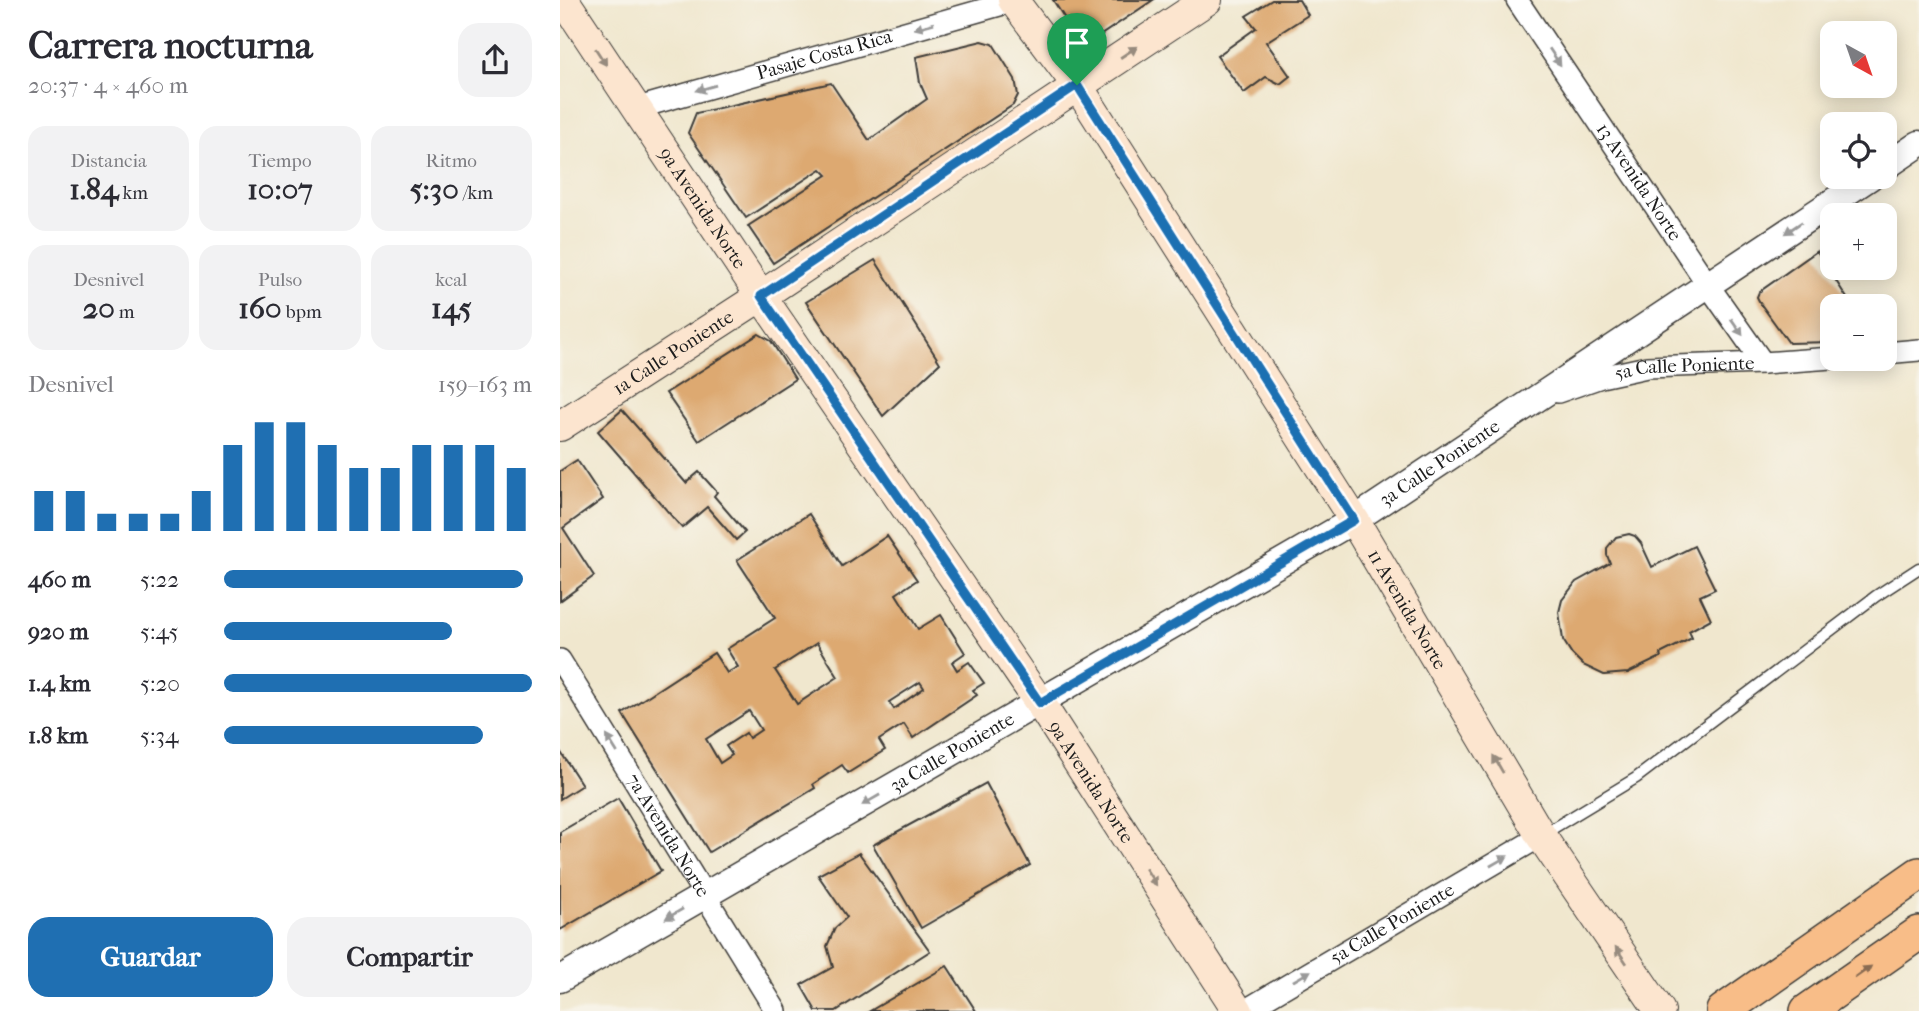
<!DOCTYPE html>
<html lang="es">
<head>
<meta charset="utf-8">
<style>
	:root { --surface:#fff; --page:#f2f2f3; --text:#2b2b33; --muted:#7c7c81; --accent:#1f6fb2 }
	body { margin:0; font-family:"IM FELL French Canon",serif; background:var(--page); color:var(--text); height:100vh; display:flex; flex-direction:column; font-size:26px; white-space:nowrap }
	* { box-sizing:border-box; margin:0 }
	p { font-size:23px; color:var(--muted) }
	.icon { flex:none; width:38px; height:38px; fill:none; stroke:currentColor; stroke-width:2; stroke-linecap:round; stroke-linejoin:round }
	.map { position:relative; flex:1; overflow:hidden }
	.drawer { display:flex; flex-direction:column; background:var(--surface); width:560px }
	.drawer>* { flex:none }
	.needle { width:46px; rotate:140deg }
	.tools { position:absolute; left:1260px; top:21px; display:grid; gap:14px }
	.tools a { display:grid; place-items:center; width:77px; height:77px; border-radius:14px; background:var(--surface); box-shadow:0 4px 18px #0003; font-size:35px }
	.pin { position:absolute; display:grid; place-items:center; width:60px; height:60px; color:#fff; margin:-72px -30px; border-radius:50% 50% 50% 0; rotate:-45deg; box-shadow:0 0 7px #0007 }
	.pin .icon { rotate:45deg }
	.round { display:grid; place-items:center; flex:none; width:74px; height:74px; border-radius:21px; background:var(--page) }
	.overview { display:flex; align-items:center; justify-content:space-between; height:119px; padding:0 28px }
	h1 { font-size:38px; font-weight:700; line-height:52px }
	.figures { display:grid; grid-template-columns:repeat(3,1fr); gap:10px; height:119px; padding:7px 28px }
	.figures div { display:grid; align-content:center; border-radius:18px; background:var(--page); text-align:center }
	.figures b { font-size:30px; font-weight:700 }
	.figures small { font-size:19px; font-weight:400 }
	.figures p { font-size:19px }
	.chart { height:196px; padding:14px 28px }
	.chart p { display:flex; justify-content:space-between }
	.chart svg { width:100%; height:126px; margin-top:7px; stroke:var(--accent); stroke-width:6 }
	.button { display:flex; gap:14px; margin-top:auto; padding:14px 28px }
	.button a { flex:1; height:80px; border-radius:21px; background:var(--accent); color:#fff; font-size:28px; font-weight:700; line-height:80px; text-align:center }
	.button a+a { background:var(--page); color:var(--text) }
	ul { padding:0 28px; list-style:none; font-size:23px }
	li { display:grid; grid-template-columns:112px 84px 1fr; align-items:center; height:52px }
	li i { height:18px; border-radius:9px; background:var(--accent) }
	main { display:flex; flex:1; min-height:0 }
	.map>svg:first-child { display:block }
	.building { fill:#dda971; fill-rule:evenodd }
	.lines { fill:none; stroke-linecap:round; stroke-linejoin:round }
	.service-casing { stroke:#3c3a37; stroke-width:13 }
	.minor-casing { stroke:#3c3a37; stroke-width:24 }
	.tertiary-casing { stroke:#3c3a37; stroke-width:29 }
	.secondary-casing { stroke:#3c3a37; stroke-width:32 }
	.primary-casing { stroke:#3c3a37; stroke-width:36 }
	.service { stroke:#fff; stroke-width:10 }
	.minor { stroke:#fff; stroke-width:21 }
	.tertiary { stroke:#fff; stroke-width:26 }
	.secondary { stroke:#fce5cf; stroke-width:30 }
	.primary { stroke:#f8bd88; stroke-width:33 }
	.oneway { fill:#999 }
	.oneway2 { fill:#978b7e }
	.oneway3 { fill:#8a6c52 }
	.route-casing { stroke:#fff; stroke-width:14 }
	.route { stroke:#1f6fb2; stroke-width:9 }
	.labels { text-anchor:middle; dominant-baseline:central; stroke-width:5; stroke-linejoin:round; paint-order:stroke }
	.street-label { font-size:19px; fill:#1c1c1c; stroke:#f7f3e8 }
</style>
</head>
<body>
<main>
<section class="drawer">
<div class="overview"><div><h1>Carrera nocturna</h1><p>20:37 · 4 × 460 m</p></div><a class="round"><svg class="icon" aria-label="share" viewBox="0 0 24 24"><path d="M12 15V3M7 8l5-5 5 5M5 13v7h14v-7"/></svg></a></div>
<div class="figures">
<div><p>Distancia</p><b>1.84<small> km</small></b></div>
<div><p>Tiempo</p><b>10:07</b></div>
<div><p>Ritmo</p><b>5:30<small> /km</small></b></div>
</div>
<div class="figures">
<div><p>Desnivel</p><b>20<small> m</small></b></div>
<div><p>Pulso</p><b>160<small> bpm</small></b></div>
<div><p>kcal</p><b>145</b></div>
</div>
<div class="chart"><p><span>Desnivel</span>159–163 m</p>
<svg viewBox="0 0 160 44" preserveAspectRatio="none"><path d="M5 44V30M15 44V30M25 44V38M35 44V38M45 44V38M55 44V30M65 44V14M75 44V6M85 44V6M95 44V14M105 44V22M115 44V22M125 44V14M135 44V14M145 44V14M155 44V22"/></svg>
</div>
<ul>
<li><b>460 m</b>5:22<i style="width:97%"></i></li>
<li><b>920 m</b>5:45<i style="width:74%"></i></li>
<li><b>1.4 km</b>5:20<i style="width:100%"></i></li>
<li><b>1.8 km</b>5:34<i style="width:84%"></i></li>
</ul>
<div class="button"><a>Guardar</a><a>Compartir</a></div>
</section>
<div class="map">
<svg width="1359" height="1011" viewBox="0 0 1359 1011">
	<rect width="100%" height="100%" fill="#f7f3e8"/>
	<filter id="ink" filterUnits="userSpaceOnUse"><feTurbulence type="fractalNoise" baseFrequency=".0143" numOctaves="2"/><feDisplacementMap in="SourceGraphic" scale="14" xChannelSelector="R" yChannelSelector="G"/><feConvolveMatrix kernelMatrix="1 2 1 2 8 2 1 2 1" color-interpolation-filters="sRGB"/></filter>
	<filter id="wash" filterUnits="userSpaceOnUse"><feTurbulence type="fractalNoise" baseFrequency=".00686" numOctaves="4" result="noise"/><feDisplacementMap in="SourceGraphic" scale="28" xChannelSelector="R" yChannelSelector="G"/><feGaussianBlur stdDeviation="1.57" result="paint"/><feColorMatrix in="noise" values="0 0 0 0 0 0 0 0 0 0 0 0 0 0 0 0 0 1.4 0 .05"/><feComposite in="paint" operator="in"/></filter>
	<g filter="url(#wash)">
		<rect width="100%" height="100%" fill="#f0e7ce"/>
		<g id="blocks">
			<g class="building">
				<path d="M493 0H593L523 47Z"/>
				<path d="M712 0H739L748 15 706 42 730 76 720 84 706 77 684 93 657 56 696 28 686 16Z"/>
				<path d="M422 41 433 44 455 79 458 95 453 105 213 263 188 226 267 175 261 169 186 218 128 133 136 113 271 83 309 140 367 99 360 83 356 57Z"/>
				<path d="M1257 251 1292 306H1272V342L1229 343 1200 303 1197 297 1199 292Z"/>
				<path d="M315 260 380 363 323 416 246 302Z"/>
				<path d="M199 334 211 341 235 379 139 441 106 393Z"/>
				<path d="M62 410 126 483 139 472 157 492 154 496 185 532 176 540 147 507 122 528 38 431Z"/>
				<path d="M17 460 43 499 3 528 34 576 0 601V471Z"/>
				<path d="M249 514 282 566 327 536 357 580 336 594 358 629 381 615 405 653 392 662 397 670 409 662 424 683 413 690 417 695 353 738 344 724 319 740 325 750 288 773 282 765 253 784 255 788 149 852 62 713 154 653 167 673 178 667 167 649 215 618 177 560ZM257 643 278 677 237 704 215 670ZM360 682 364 688 334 709 329 702ZM189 711 201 730 189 738 186 733 166 746 172 755 160 763 146 739Z"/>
				<path d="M1069 534 1075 536 1081 543 1092 567 1134 546 1155 589 1140 596 1151 619 1129 631 1132 638 1100 654 1101 657 1068 673 1044 675 1023 665 1012 654 1003 640 999 612 1002 600 1016 582 1050 563 1047 555V548L1051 543 1056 537Z"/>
				<path d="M0 751 22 785 0 799Z"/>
				<path d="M426 783 470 865 361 928 313 845Z"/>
				<path d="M58 798 101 871 0 930V832Z"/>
				<path d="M299 853 370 951 276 1011H256L241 985 273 967 267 946 275 928 287 917 258 875Z"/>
				<path d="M387 966 416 1011H310Z"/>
			</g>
		</g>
	</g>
	<g filter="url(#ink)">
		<use href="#blocks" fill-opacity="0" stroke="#3c3a37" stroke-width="2"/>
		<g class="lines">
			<defs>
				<path id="service" d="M982 835 1076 778 1316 596 1359 568"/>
				<g id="minor">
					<path id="s1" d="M957 0 1148 285 1203 363"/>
					<path id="s2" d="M74 109 454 1"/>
					<path d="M1325 353 1359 350"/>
					<path id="s3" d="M998 392 1041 377 1087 367 1203 363 1272 358"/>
					<path id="s4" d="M0 660 216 1011"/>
					<path id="s5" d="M684 1011 981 836"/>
				</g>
				<g id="tertiary">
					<path d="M1325 167 1359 144"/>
					<path id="s6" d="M0 979 794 520 1310 177"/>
				</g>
				<g id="secondary">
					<path id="s7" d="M4 0 201 296 480 703 678 1011"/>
					<path id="s8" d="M453 0 517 85 794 520 981 836 1100 1011"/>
					<path id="s9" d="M0 426 201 296 647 0"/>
				</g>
				<g id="primary">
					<path d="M1163 1011 1359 874"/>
					<path d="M1247 1011 1359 933"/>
				</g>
			</defs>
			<use href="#service" class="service-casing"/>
			<use href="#minor" class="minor-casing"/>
			<use href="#tertiary" class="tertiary-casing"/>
			<use href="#secondary" class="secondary-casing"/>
			<use href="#primary" class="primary-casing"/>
			<use href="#service" class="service"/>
			<use href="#minor" class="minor"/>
			<use href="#tertiary" class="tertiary"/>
			<use href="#secondary" class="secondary"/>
			<use href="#primary" class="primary"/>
		</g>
		<defs><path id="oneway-solid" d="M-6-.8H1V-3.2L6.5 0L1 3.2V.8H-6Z" transform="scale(1.75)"/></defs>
		<g class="oneway">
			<use href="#oneway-solid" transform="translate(364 26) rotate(164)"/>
			<use href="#oneway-solid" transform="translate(995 57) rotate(56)"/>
			<use href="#oneway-solid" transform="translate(146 88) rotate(164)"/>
			<use href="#oneway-solid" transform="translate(1233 228) rotate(146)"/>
			<use href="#oneway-solid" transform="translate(1177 327) rotate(55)"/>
			<use href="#oneway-solid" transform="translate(52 744) rotate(-122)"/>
			<use href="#oneway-solid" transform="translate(311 800) rotate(150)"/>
			<use href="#oneway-solid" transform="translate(939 861) rotate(-30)"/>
			<use href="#oneway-solid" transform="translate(114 914) rotate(150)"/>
			<use href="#oneway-solid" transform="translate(742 976) rotate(-30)"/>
		</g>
		<g class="oneway2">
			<use href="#oneway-solid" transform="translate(569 52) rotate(-33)"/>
			<use href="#oneway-solid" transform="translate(41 57) rotate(57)"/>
			<use href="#oneway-solid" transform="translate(938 764) rotate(-120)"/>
			<use href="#oneway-solid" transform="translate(591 877) rotate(57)"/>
			<use href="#oneway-solid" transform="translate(1061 955) rotate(-124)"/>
		</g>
		<use class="oneway3" href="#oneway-solid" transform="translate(1303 972) rotate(-35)"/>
	</g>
	<g class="lines" filter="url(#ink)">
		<defs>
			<path id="route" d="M517 85 794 520 480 703 201 296Z"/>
		</defs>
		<use href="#route" class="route-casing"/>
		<use href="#route" class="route"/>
	</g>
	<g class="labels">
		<g class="street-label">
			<text stroke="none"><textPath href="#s2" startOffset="198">Pasaje Costa Rica</textPath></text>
			<text stroke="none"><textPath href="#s1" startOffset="219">13 Avenida Norte</textPath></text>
			<text stroke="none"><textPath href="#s7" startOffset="250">9a Avenida Norte</textPath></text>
			<text stroke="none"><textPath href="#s9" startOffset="135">1a Calle Poniente</textPath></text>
			<text stroke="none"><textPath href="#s3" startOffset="130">5a Calle Poniente</textPath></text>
			<text stroke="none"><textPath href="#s6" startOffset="1020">3a Calle Poniente</textPath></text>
			<text stroke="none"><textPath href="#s8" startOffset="726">11 Avenida Norte</textPath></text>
			<text stroke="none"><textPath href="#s6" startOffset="453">3a Calle Poniente</textPath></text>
			<text stroke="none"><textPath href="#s7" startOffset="943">9a Avenida Norte</textPath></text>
			<text stroke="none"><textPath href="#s4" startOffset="206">7a Avenida Norte</textPath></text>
			<text stroke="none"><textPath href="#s5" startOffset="172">5a Calle Poniente</textPath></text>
		</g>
	</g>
</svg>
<div class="tools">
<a><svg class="needle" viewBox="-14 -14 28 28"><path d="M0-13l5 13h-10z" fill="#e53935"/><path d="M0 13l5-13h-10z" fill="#7c7c81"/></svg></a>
<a><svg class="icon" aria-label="locate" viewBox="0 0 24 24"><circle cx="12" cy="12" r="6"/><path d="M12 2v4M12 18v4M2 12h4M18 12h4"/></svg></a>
<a>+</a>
<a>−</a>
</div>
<div class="pin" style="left:517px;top:85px;background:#1e9e55"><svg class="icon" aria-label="arrive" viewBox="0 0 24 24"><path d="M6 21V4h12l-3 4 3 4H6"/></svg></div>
</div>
</main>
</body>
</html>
